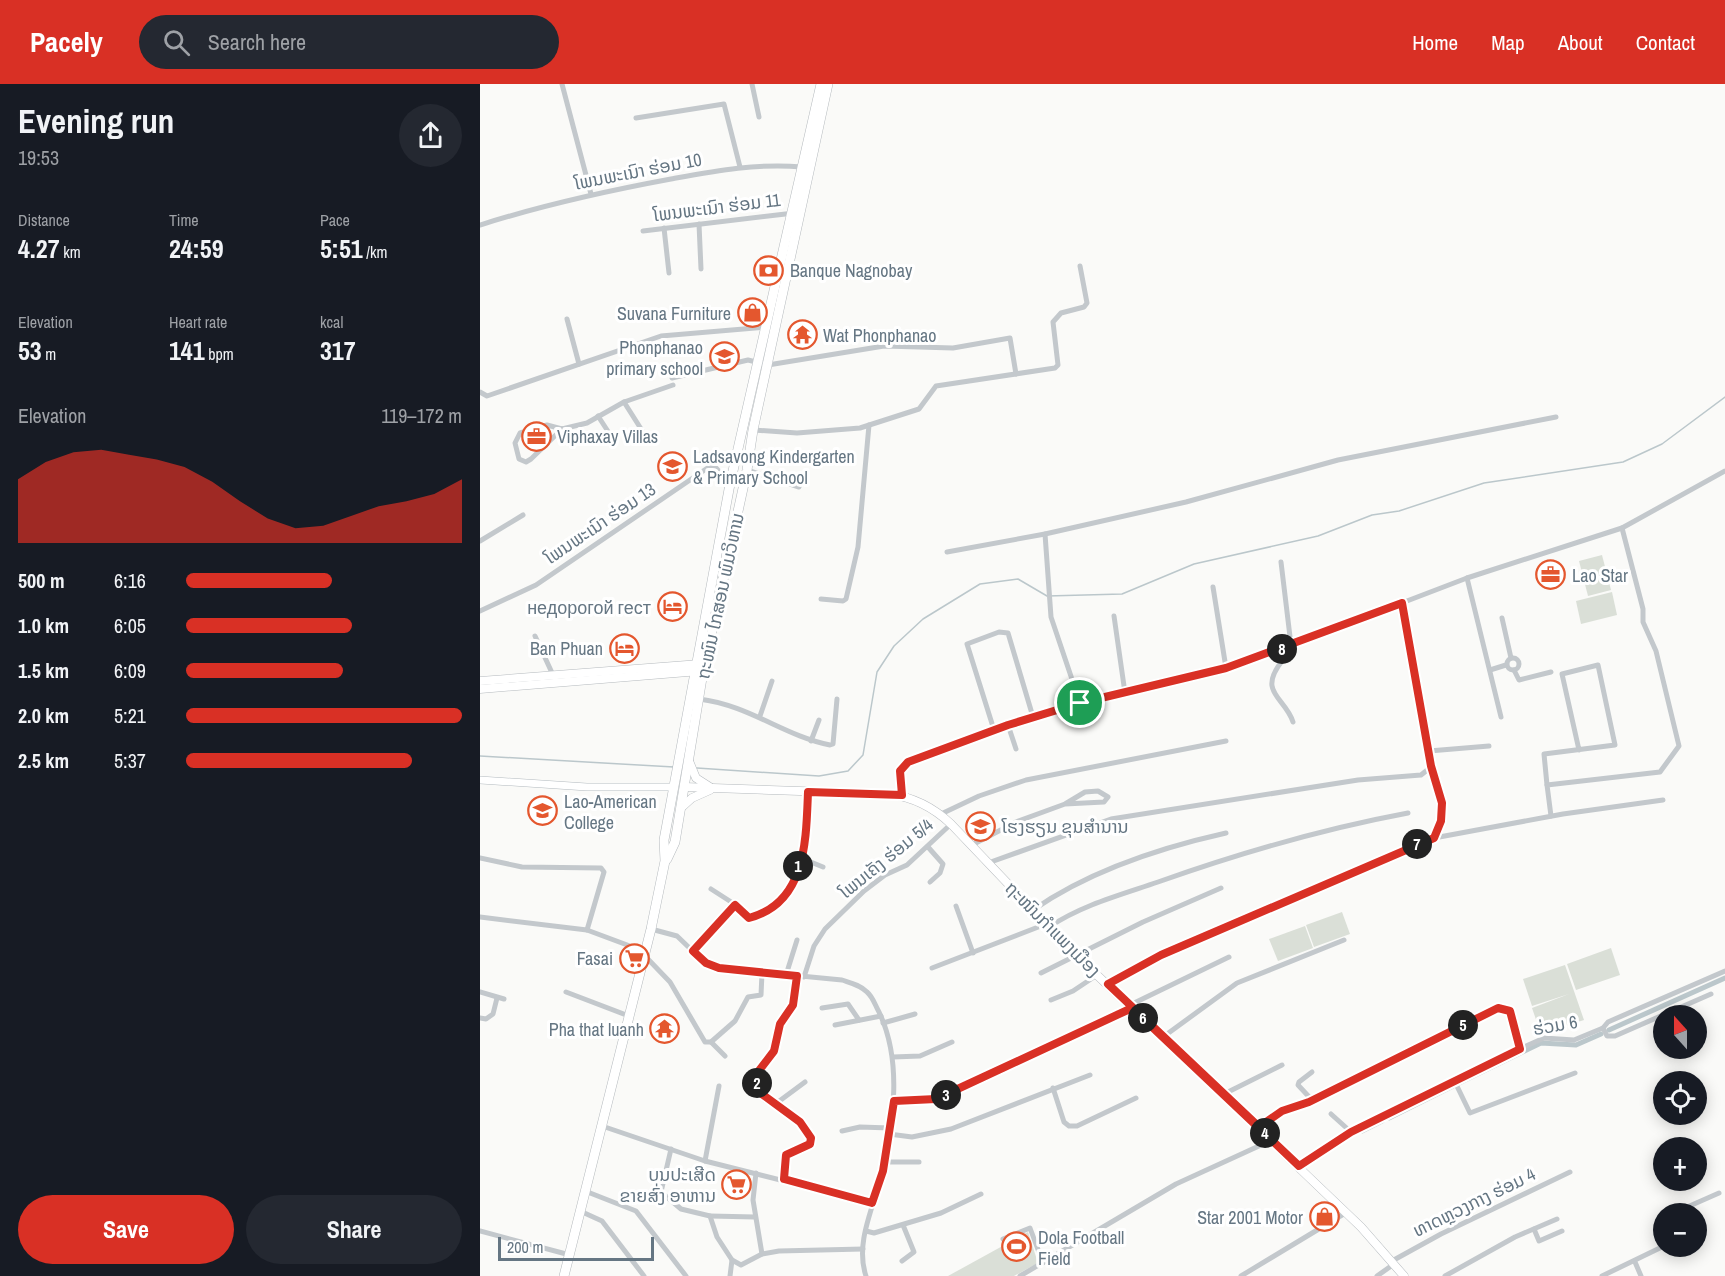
<!DOCTYPE html>
<html lang="en">
<head>
<meta charset="utf-8">
<style>
	:root { --surface:#171b24; --page:#242831; --text:#f1f3f6; --muted:#9ea1a6; --accent:#d93025 }
	body { margin:0; font-family:"Archivo Narrow","Noto Sans Lao",sans-serif; background:var(--page); color:var(--text); height:100vh; display:flex; flex-direction:column; font-size:22px; white-space:nowrap }
	* { box-sizing:border-box; margin:0 }
	p { font-size:20px; color:var(--muted) }
	.icon { flex:none; width:33px; height:33px; fill:none; stroke:currentColor; stroke-width:2; stroke-linecap:round; stroke-linejoin:round }
	.map { position:relative; flex:1; overflow:hidden }
	.side { display:flex; flex-direction:column; background:var(--surface); width:480px }
	.side>* { flex:none }
	.needle { width:39px; rotate:339deg }
	.fabs { position:absolute; left:1173px; top:921px; display:grid; gap:12px }
	.fabs a { display:grid; place-items:center; width:54px; height:54px; border-radius:50%; background:var(--surface); box-shadow:0 3px 15px #0003; font-size:30px }
	.scale { position:absolute; left:18px; bottom:15px; width:156px; box-sizing:border-box; padding-left:6px; border:3px solid #657683; border-top:0; font-size:16px; line-height:21px; white-space:nowrap; color:#657683; -webkit-text-stroke:4px #fff; paint-order:stroke }
	.pin { position:absolute; display:grid; place-items:center; width:51px; height:51px; color:#fff; margin:-26px; border:3px solid #fff; border-radius:50%; box-shadow:0 2px 6px #0007 }
	.km { position:absolute; width:30px; height:30px; margin:-15px; border-radius:50%; background:#222; color:#fff; font-size:16px; line-height:30px; text-align:center }
	.round { display:grid; place-items:center; flex:none; width:63px; height:63px; border-radius:32px; background:var(--page) }
	.head { display:flex; align-items:center; justify-content:space-between; height:102px; padding:0 18px }
	h1 { font-size:33px; font-weight:700; line-height:45px }
	.figures { display:grid; grid-template-columns:repeat(3,1fr); gap:9px; height:102px; padding:6px 18px }
	.figures div { display:grid; align-content:center }
	.figures b { font-size:26px; font-weight:700 }
	.figures small { font-size:16px; font-weight:400 }
	.figures p { font-size:16px }
	.chart { height:168px; padding:12px 18px }
	.chart p { display:flex; justify-content:space-between }
	.chart svg { width:100%; height:108px; margin-top:6px; fill:var(--accent); opacity:.7 }
	.cta { display:flex; gap:12px; margin-top:auto; padding:12px 18px }
	.cta a { flex:1; height:69px; border-radius:36px; background:var(--accent); color:#fff; font-size:24px; font-weight:700; line-height:69px; text-align:center }
	.cta a+a { background:var(--page); color:var(--text) }
	ul { padding:0 18px; list-style:none; font-size:20px }
	li { display:grid; grid-template-columns:96px 72px 1fr; align-items:center; height:45px }
	li i { height:15px; border-radius:8px; background:var(--accent) }
	header { display:flex; align-items:center; gap:36px; box-sizing:border-box; height:84px; padding:0 30px; background:var(--accent); color:#fff }
	header strong { font-size:28px }
	nav { display:flex; gap:33px; margin-inline-start:auto; font-size:21px }
	.search { width:420px; height:54px; background:var(--page); display:flex; align-items:center; gap:15px; box-sizing:border-box; padding:0 21px; border-radius:33px; color:var(--muted); font-size:22px }
	main { display:flex; flex:1; min-height:0 }
	.map>svg:first-child { display:block }
	.green { fill:#dadfd7 }
	.lines { fill:none; stroke-linecap:round; stroke-linejoin:round }
	.stream { stroke:#bbc7cb; stroke-width:1.5 }
	.canal { stroke:#bbc7cb; stroke-width:5 }
	.secondary-casing { stroke:#b3babf; stroke-width:8 }
	.primary-casing { stroke:#b5babe; stroke-width:9 }
	.highway-casing { stroke:#b4b9bd; stroke-width:10 }
	.street { stroke:#c3c8cc; stroke-width:5 }
	.secondary { stroke:#fff; stroke-width:7 }
	.primary { stroke:#fff; stroke-width:8 }
	.highway { stroke:#fff; stroke-width:9 }
	.route-casing { stroke:#fff; stroke-width:12 }
	.route { stroke:#d93025; stroke-width:8 }
	.labels { text-anchor:middle; dominant-baseline:central; stroke-width:6; stroke-linejoin:round; paint-order:stroke }
	.street-label { font-size:18px; fill:#657683; stroke:#fff }
	.poi-label { font-size:18px; fill:#657683; stroke:#fff; text-anchor:start }
</style>
</head>
<body>
<header>
<strong>Pacely</strong>
<div class="search"><svg class="icon" aria-label="search" viewBox="0 0 24 24"><circle cx="10" cy="10" r="6"/><path d="M15 15l6 6"/></svg>Search here</div>
<nav><a>Home</a><a>Map</a><a>About</a><a>Contact</a></nav>
</header>
<main>
<section class="side">
<div class="head"><div><h1>Evening run</h1><p>19:53</p></div><a class="round"><svg class="icon" aria-label="share" viewBox="0 0 24 24"><path d="M12 15V3M7 8l5-5 5 5M5 13v7h14v-7"/></svg></a></div>
<div class="figures">
<div><p>Distance</p><b>4.27<small> km</small></b></div>
<div><p>Time</p><b>24:59</b></div>
<div><p>Pace</p><b>5:51<small> /km</small></b></div>
</div>
<div class="figures">
<div><p>Elevation</p><b>53<small> m</small></b></div>
<div><p>Heart rate</p><b>141<small> bpm</small></b></div>
<div><p>kcal</p><b>317</b></div>
</div>
<div class="chart"><p><span>Elevation</span>119–172 m</p>
<svg viewBox="0 0 160 44" preserveAspectRatio="none"><path d="M0 44V18L10 11L20 7L30 6L40 8L50 10L60 13L70 19L80 27L90 34L100 38L110 37L120 33L130 29L140 27L150 24L160 18V44z"/></svg>
</div>
<ul>
<li><b>500 m</b>6:16<i style="width:53%"></i></li>
<li><b>1.0 km</b>6:05<i style="width:60%"></i></li>
<li><b>1.5 km</b>6:09<i style="width:57%"></i></li>
<li><b>2.0 km</b>5:21<i style="width:100%"></i></li>
<li><b>2.5 km</b>5:37<i style="width:82%"></i></li>
</ul>
<div class="cta"><a>Save</a><a>Share</a></div>
</section>
<div class="map">
<svg width="1245" height="1192" viewBox="0 0 1245 1192">
	<rect width="100%" height="100%" fill="#fafaf8"/>
	<g class="green">
		<path d="M1122 471 1131 506 1108 512 1099 477Z"/>
		<path d="M1132 508 1137 531 1101 540 1096 517Z"/>
		<path d="M862 828 870 850 834 863 826 841Z"/>
		<path d="M825 842 833 864 798 877 789 855Z"/>
		<path d="M1131 864 1140 891 1096 906 1087 880Z"/>
		<path d="M1085 881 1104 936 1061 950 1052 924 1089 910 1052 922 1043 895Z"/>
		<path d="M548 1148 558 1179 534 1192H468Z"/>
	</g>
	<g class="lines">
		<g class="stream">
			<path d="M0 672 194 683"/>
			<path d="M217 684 339 692 368 687 383 671 397 588 414 562 443 535 500 500 538 495 567 512 642 510 714 480 838 452 892 431 919 427 1004 399 1143 378 1182 360 1245 313"/>
		</g>
		<g class="canal">
			<path d="M1129 946 1245 894"/>
			<path d="M979 999 1061 959 1096 961 1121 950"/>
			<path d="M909 1034 973 1002"/>
			<path d="M882 1047 902 1037"/>
		</g>
		<defs>
			<path id="secondary" d="M0 696 107 703H193"/>
			<g id="primary">
				<path d="M0 597 220 580"/>
				<path d="M0 605 220 587"/>
				<path d="M209 677 216 694 230 703"/>
				<path d="M204 703 409 710C433 713 453 723 471 740L596 871 881 1143 924 1192"/>
				<path d="M202 723 212 714 230 706"/>
			</g>
			<g id="highway">
				<path d="M187 775 195 758 223 588 267 386 273 346 348 0"/>
				<path d="M84 1192 171 845 185 777 184 756 250 400 341 0"/>
			</g>
		</defs>
		<use href="#secondary" class="secondary-casing"/>
		<use href="#primary" class="primary-casing"/>
		<use href="#highway" class="highway-casing"/>
		<g class="street">
			<path d="M82 0 111 110"/>
			<path d="M272 0 279 33"/>
			<path d="M156 34 244 20 260 83"/>
			<path d="M219 140 221 185"/>
			<path d="M0 141C63 121 126 107 191 95 235 87 277 79 322 83"/>
			<path d="M184 144 189 189"/>
			<path d="M163 147 314 129"/>
			<path d="M87 235 99 280"/>
			<path d="M192 294 268 276 288 281 404 262 473 264 530 254 536 290"/>
			<path d="M0 308 7 312 181 252 287 243"/>
			<path d="M144 318 163 348"/>
			<path d="M118 332 131 352"/>
			<path d="M82 345 51 375 46 378 39 375 35 359 40 349 67 341 82 345 107 339 144 318 193 301"/>
			<path d="M273 346 317 349 380 344 439 325 456 302 575 284 578 281 573 238 581 229 604 223 607 219 600 182"/>
			<path d="M267 386 319 403"/>
			<path d="M565 450 571 533 600 619"/>
			<path d="M0 457 43 431"/>
			<path d="M467 468 565 450 706 418 858 376 1076 333"/>
			<path d="M801 478 811 561"/>
			<path d="M987 494 1021 633"/>
			<path d="M733 503 746 584"/>
			<path d="M341 515 363 517 366 515 378 463 389 341"/>
			<path d="M922 519 951 683 962 719 961 737 954 754"/>
			<path d="M0 527 56 501 229 383 236 384 250 400"/>
			<path d="M634 532 645 609"/>
			<path d="M1022 534 1031 574"/>
			<path d="M55 552 73 591"/>
			<path d="M798 566 802 577C777 609 805 613 813 638"/>
			<circle cx="1033" cy="580" r="6"/>
			<path d="M1010 586 1026 581"/>
			<path d="M1034 586 1039 596 1071 588"/>
			<path d="M219 615C269 621 304 652 350 661L353 660 357 615"/>
			<path d="M280 632 292 597"/>
			<path d="M528 641 536 665"/>
			<path d="M514 646 487 560 519 548 528 549 553 633"/>
			<path d="M331 657 339 636"/>
			<path d="M949 667 1009 662"/>
			<path d="M1067 701 1064 670 1135 661 1118 581 1082 590 1099 666"/>
			<path d="M422 711 420 687 436 674 600 619 696 597 778 574 987 494 1142 444 1245 387"/>
			<path d="M461 730 499 712 546 696 746 657"/>
			<path d="M1071 732 1067 701 1180 688 1199 662 1176 567 1163 538V525L1142 444"/>
			<path d="M492 761 536 738 585 720 605 708 618 707 628 713 624 718 585 720"/>
			<path d="M448 763 463 780 460 789 450 798"/>
			<path d="M0 774 42 783 121 784 124 788 107 846"/>
			<path d="M321 774 343 783"/>
			<path d="M508 779 631 735 878 696 941 691 951 683"/>
			<path d="M231 805 259 823 267 834C325 827 326 754 328 708"/>
			<path d="M476 822 493 869"/>
			<path d="M553 826C609 787 679 764 746 749"/>
			<path d="M0 833 107 846 166 868"/>
			<path d="M569 843C602 821 640 811 678 798 760 769 842 745 928 729"/>
			<path d="M171 845 197 852 221 875 239 884 362 896C371 899 380 901 387 908 393 913 395 921 399 928 422 976 414 1034 403 1085 396 1119 374 1157 386 1192"/>
			<path d="M213 867 255 821"/>
			<path d="M165 872 190 898 225 958H231L245 972"/>
			<path d="M452 884 566 840"/>
			<path d="M561 889 663 838 741 804"/>
			<path d="M306 891 317 856"/>
			<path d="M324 893 334 862 345 845 384 807 405 791 427 781 471 740"/>
			<path d="M628 900 681 871 954 754 1083 730 1183 716"/>
			<path d="M0 908 24 915"/>
			<path d="M86 908 149 932"/>
			<path d="M571 916 593 907 617 891"/>
			<path d="M650 921 749 873"/>
			<path d="M342 924 368 920 379 936"/>
			<path d="M0 934 6 935 13 930 17 914"/>
			<path d="M403 939 435 930"/>
			<path d="M355 941 401 932"/>
			<path d="M1123 944 1127 952H1135L1231 910"/>
			<path d="M683 953 757 899 864 856"/>
			<path d="M231 958 255 937 268 913 281 911 282 889"/>
			<path d="M413 973 440 972 472 958"/>
			<path d="M974 996 990 1029 1095 989"/>
			<path d="M573 1004 584 1038 589 1042H597L656 1014"/>
			<path d="M744 1010 802 981"/>
			<path d="M832 1016 818 1001 819 998 832 988"/>
			<path d="M414 1017 456 1015 652 924"/>
			<path d="M294 1021 325 998"/>
			<path d="M851 1030 871 1048"/>
			<path d="M122 1042 225 1077 392 1119"/>
			<path d="M779 1043 803 1027 829 1018 1018 924 1031 927 1040 965"/>
			<path d="M362 1047 380 1043 410 1044"/>
			<path d="M409 1050 432 1053 471 1045 610 991"/>
			<path d="M191 1065 181 1108 201 1125 230 1132 237 1153 252 1176 250 1192"/>
			<path d="M225 1077 239 1002"/>
			<path d="M404 1078H439"/>
			<path d="M819 1082 871 1048 1008 979 1064 954 1094 956 1123 944 1128 938 1245 887"/>
			<path d="M276 1089 273 1116 282 1170"/>
			<path d="M304 1095 306 1071 330 1060 331 1054C325 1046 320 1038 312 1032 301 1024 279 1018 275 1004L279 996 278 988 294 967 300 940 313 921 317 893"/>
			<path d="M105 1107 156 1127 206 1192"/>
			<path d="M100 1127 122 1137 164 1192"/>
			<path d="M1204 1130 1205 1124 1239 1109"/>
			<path d="M230 1132 275 1133"/>
			<path d="M1054 1145 1059 1157 1082 1147"/>
			<path d="M0 1147 90 1171"/>
			<path d="M386 1147 394 1149 461 1129 501 1110"/>
			<path d="M523 1155 550 1144 563 1179"/>
			<path d="M252 1176 261 1181 282 1170 299 1167 383 1165"/>
			<path d="M422 1177 434 1168 423 1141"/>
			<path d="M912 1177 961 1150 1090 1088"/>
			<path d="M1155 1178 1161 1192"/>
			<path d="M540 1192 696 1100 792 1056"/>
			<path d="M761 1192 867 1128"/>
			<path d="M897 1192 914 1180"/>
			<path d="M965 1192 1035 1153 1077 1135"/>
			<path d="M1122 1192 1184 1162"/>
		</g>
		<use href="#secondary" class="secondary"/>
		<use href="#primary" class="primary"/>
		<use href="#highway" class="highway"/>
	</g>
	<g class="lines">
		<defs>
			<path id="route" d="M600 619 528 641 428 678 420 687 422 711 328 708C326 758 326 819 269 834L255 821 213 867 226 879 239 884 317 892 313 921 300 940 294 967 278 988 279 996 275 1005 320 1038 331 1054 330 1060 306 1071 304 1095 392 1119 403 1087 414 1017 456 1015 652 924 819 1082 871 1048 1040 965 1030 927 1018 924 829 1018 802 1027 779 1043 628 900 681 871 954 754 961 737 962 719 951 682 922 519 746 584 600 619"/>
		</defs>
		<use href="#route" class="route-casing"/>
		<use href="#route" class="route"/>
	</g>
	<defs>
		<symbol id="bank-ring" viewBox="-11 -11 22 22"><circle r="9.5" fill="#fff" stroke="#e4572e" stroke-width="1.5"/><path d="M-6-4H6V4H-6ZM0-2.3a2.3 2.3 0 1 0 0 4.6a2.3 2.3 0 1 0 0-4.6Z" fill="#e4572e"/></symbol>
		<symbol id="shop-ring" viewBox="-11 -11 22 22"><circle r="9.5" fill="#fff" stroke="#e4572e" stroke-width="1.5"/><path d="M-5-2.5h2.3a2.7 3.5 0 0 1 5.4 0H5L5.5 6h-11ZM-1.5-2.5h3a1.5 2.3 0 0 0-3 0Z" fill="#e4572e"/></symbol>
		<symbol id="temple-ring" viewBox="-11 -11 22 22"><circle r="9.5" fill="#fff" stroke="#e4572e" stroke-width="1.5"/><path d="M0-6L5-2H3V0L6.5 2.5H4V6H1.5V3h-3V6H-4V2.5H-6.5L-3 0V-2H-5Z" fill="#e4572e"/></symbol>
		<symbol id="school-ring" viewBox="-11 -11 22 22"><circle r="9.5" fill="#fff" stroke="#e4572e" stroke-width="1.5"/><path d="M0-5L7-2L0 1L-7-2ZM-4 1L0 2.5L4 1V4Q0 6-4 4Z" fill="#e4572e"/></symbol>
		<symbol id="office-ring" viewBox="-11 -11 22 22"><circle r="9.5" fill="#fff" stroke="#e4572e" stroke-width="1.5"/><path d="M-6-3h4V-5.5h4V-3h4V5H-6ZM-1-4.5V-3h2v-1.5ZM-6 0V1H6V0Z" fill="#e4572e"/></symbol>
		<symbol id="hotel-ring" viewBox="-11 -11 22 22"><circle r="9.5" fill="#fff" stroke="#e4572e" stroke-width="1.5"/><path d="M-6-4.5h1.5V1H6V5H4.5V3h-9V5H-6ZM-4 0a1.8 1.8 0 1 1 3.6 0ZM.5 0V-2.5h3Q6-2.5 6 0Z" fill="#e4572e"/></symbol>
		<symbol id="supermarket-ring" viewBox="-11 -11 22 22"><circle r="9.5" fill="#fff" stroke="#e4572e" stroke-width="1.5"/><path d="M-6-5.5h2.5l.6 2H6L4.5 2H-2.5L-4.4-4H-6ZM-1.5 3.2a1.3 1.3 0 1 0 .1 0ZM3 3.2a1.3 1.3 0 1 0 .1 0Z" fill="#e4572e"/></symbol>
		<symbol id="stadium-ring" viewBox="-11 -11 22 22"><circle r="9.5" fill="#fff" stroke="#e4572e" stroke-width="1.5"/><path d="M0-5a6.5 5 0 1 0 0 10a6.5 5 0 1 0 0-10ZM-3.5-1.8h7v3.6h-7Z" fill="#e4572e"/></symbol>
	</defs>
	<g fill-rule="evenodd">
		<use href="#bank-ring" x="272" y="170" width="33" height="33"/>
		<use href="#shop-ring" x="256" y="212" width="33" height="33"/>
		<use href="#temple-ring" x="306" y="234" width="33" height="33"/>
		<use href="#school-ring" x="228" y="256" width="33" height="33"/>
		<use href="#office-ring" x="40" y="336" width="33" height="33"/>
		<use href="#school-ring" x="176" y="366" width="33" height="33"/>
		<use href="#office-ring" x="1054" y="474" width="33" height="33"/>
		<use href="#hotel-ring" x="176" y="506" width="33" height="33"/>
		<use href="#hotel-ring" x="128" y="548" width="33" height="33"/>
		<use href="#school-ring" x="46" y="710" width="33" height="33"/>
		<use href="#school-ring" x="484" y="726" width="33" height="33"/>
		<use href="#supermarket-ring" x="138" y="858" width="33" height="33"/>
		<use href="#temple-ring" x="168" y="928" width="33" height="33"/>
		<use href="#supermarket-ring" x="240" y="1084" width="33" height="33"/>
		<use href="#shop-ring" x="828" y="1116" width="33" height="33"/>
		<use href="#stadium-ring" x="520" y="1146" width="33" height="33"/>
	</g>
	<g class="labels">
		<g class="street-label">
			<text transform="translate(158 87) rotate(-11)">ໂພນພະເນົາ ຮ່ອມ 10</text>
			<text transform="translate(237 123) rotate(-7)">ໂພນພະເນົາ ຮ່ອມ 11</text>
			<text transform="translate(120 439) rotate(-34)">ໂພນພະເນົາ ຮ່ອມ 13</text>
			<text transform="translate(240 512) rotate(-78)">ຖະໜົນ ໄກສອນ ພົມວິຫານ</text>
			<text transform="translate(406 774) rotate(-39)">ໂພນເຄັງ ຮ່ອມ 5/4</text>
			<text transform="translate(573 845) rotate(45)">ຖະໜົນກຳແພງເມືອງ</text>
			<text transform="translate(1075 941) rotate(-10)">ຮ່ວມ 6</text>
			<text transform="translate(994 1118) rotate(-26)">ທາດຫຼວງກາງ ຮ່ອມ 4</text>
		</g>
		<g class="poi-label">
			<text x="310" y="186">Banque Nagnobay</text>
			<text x="251" y="229" text-anchor="end">Suvana Furniture</text>
			<text x="343" y="251">Wat Phonphanao</text>
			<text x="223" y="263" text-anchor="end">Phonphanao<tspan x="223" dy="21">primary school</tspan></text>
			<text x="77" y="352">Viphaxay Villas</text>
			<text x="213" y="372">Ladsavong Kindergarten<tspan x="213" dy="21">&amp; Primary School</tspan></text>
			<text x="1092" y="491">Lao Star</text>
			<text x="171" y="523" text-anchor="end">недорогой гест</text>
			<text x="123" y="564" text-anchor="end">Ban Phuan</text>
			<text x="84" y="717">Lao-American<tspan x="84" dy="21">College</tspan></text>
			<text x="522" y="742">ໂຮງຮຽນ ຂຸນສຳນານ</text>
			<text x="133" y="874" text-anchor="end">Fasai</text>
			<text x="164" y="945" text-anchor="end">Pha that luanh</text>
			<text x="236" y="1090" text-anchor="end">ບຸນປະເສີດ<tspan x="236" dy="21">ຂາຍສົ່ງ ອາຫານ</tspan></text>
			<text x="823" y="1133" text-anchor="end">Star 2001 Motor</text>
			<text x="558" y="1153">Dola Football<tspan x="558" dy="21">Field</tspan></text>
		</g>
	</g>
</svg>
<div class="fabs">
<a><svg class="needle" viewBox="-14 -14 28 28"><path d="M0-13l5 13h-10z" fill="#e53935"/><path d="M0 13l5-13h-10z" fill="#9ea1a6"/></svg></a>
<a><svg class="icon" aria-label="locate" viewBox="0 0 24 24"><circle cx="12" cy="12" r="6"/><path d="M12 2v4M12 18v4M2 12h4M18 12h4"/></svg></a>
<a>+</a>
<a>−</a>
</div>
<div class="scale">200 m</div>
<div class="pin" style="left:600px;top:619px;background:#1e9e55"><svg class="icon" aria-label="arrive" viewBox="0 0 24 24"><path d="M6 21V4h12l-3 4 3 4H6"/></svg></div>
<b class="km" style="left:318px;top:782px">1</b>
<b class="km" style="left:277px;top:999px">2</b>
<b class="km" style="left:466px;top:1011px">3</b>
<b class="km" style="left:785px;top:1049px">4</b>
<b class="km" style="left:983px;top:941px">5</b>
<b class="km" style="left:663px;top:934px">6</b>
<b class="km" style="left:937px;top:760px">7</b>
<b class="km" style="left:802px;top:565px">8</b>
</div>
</main>
</body>
</html>
